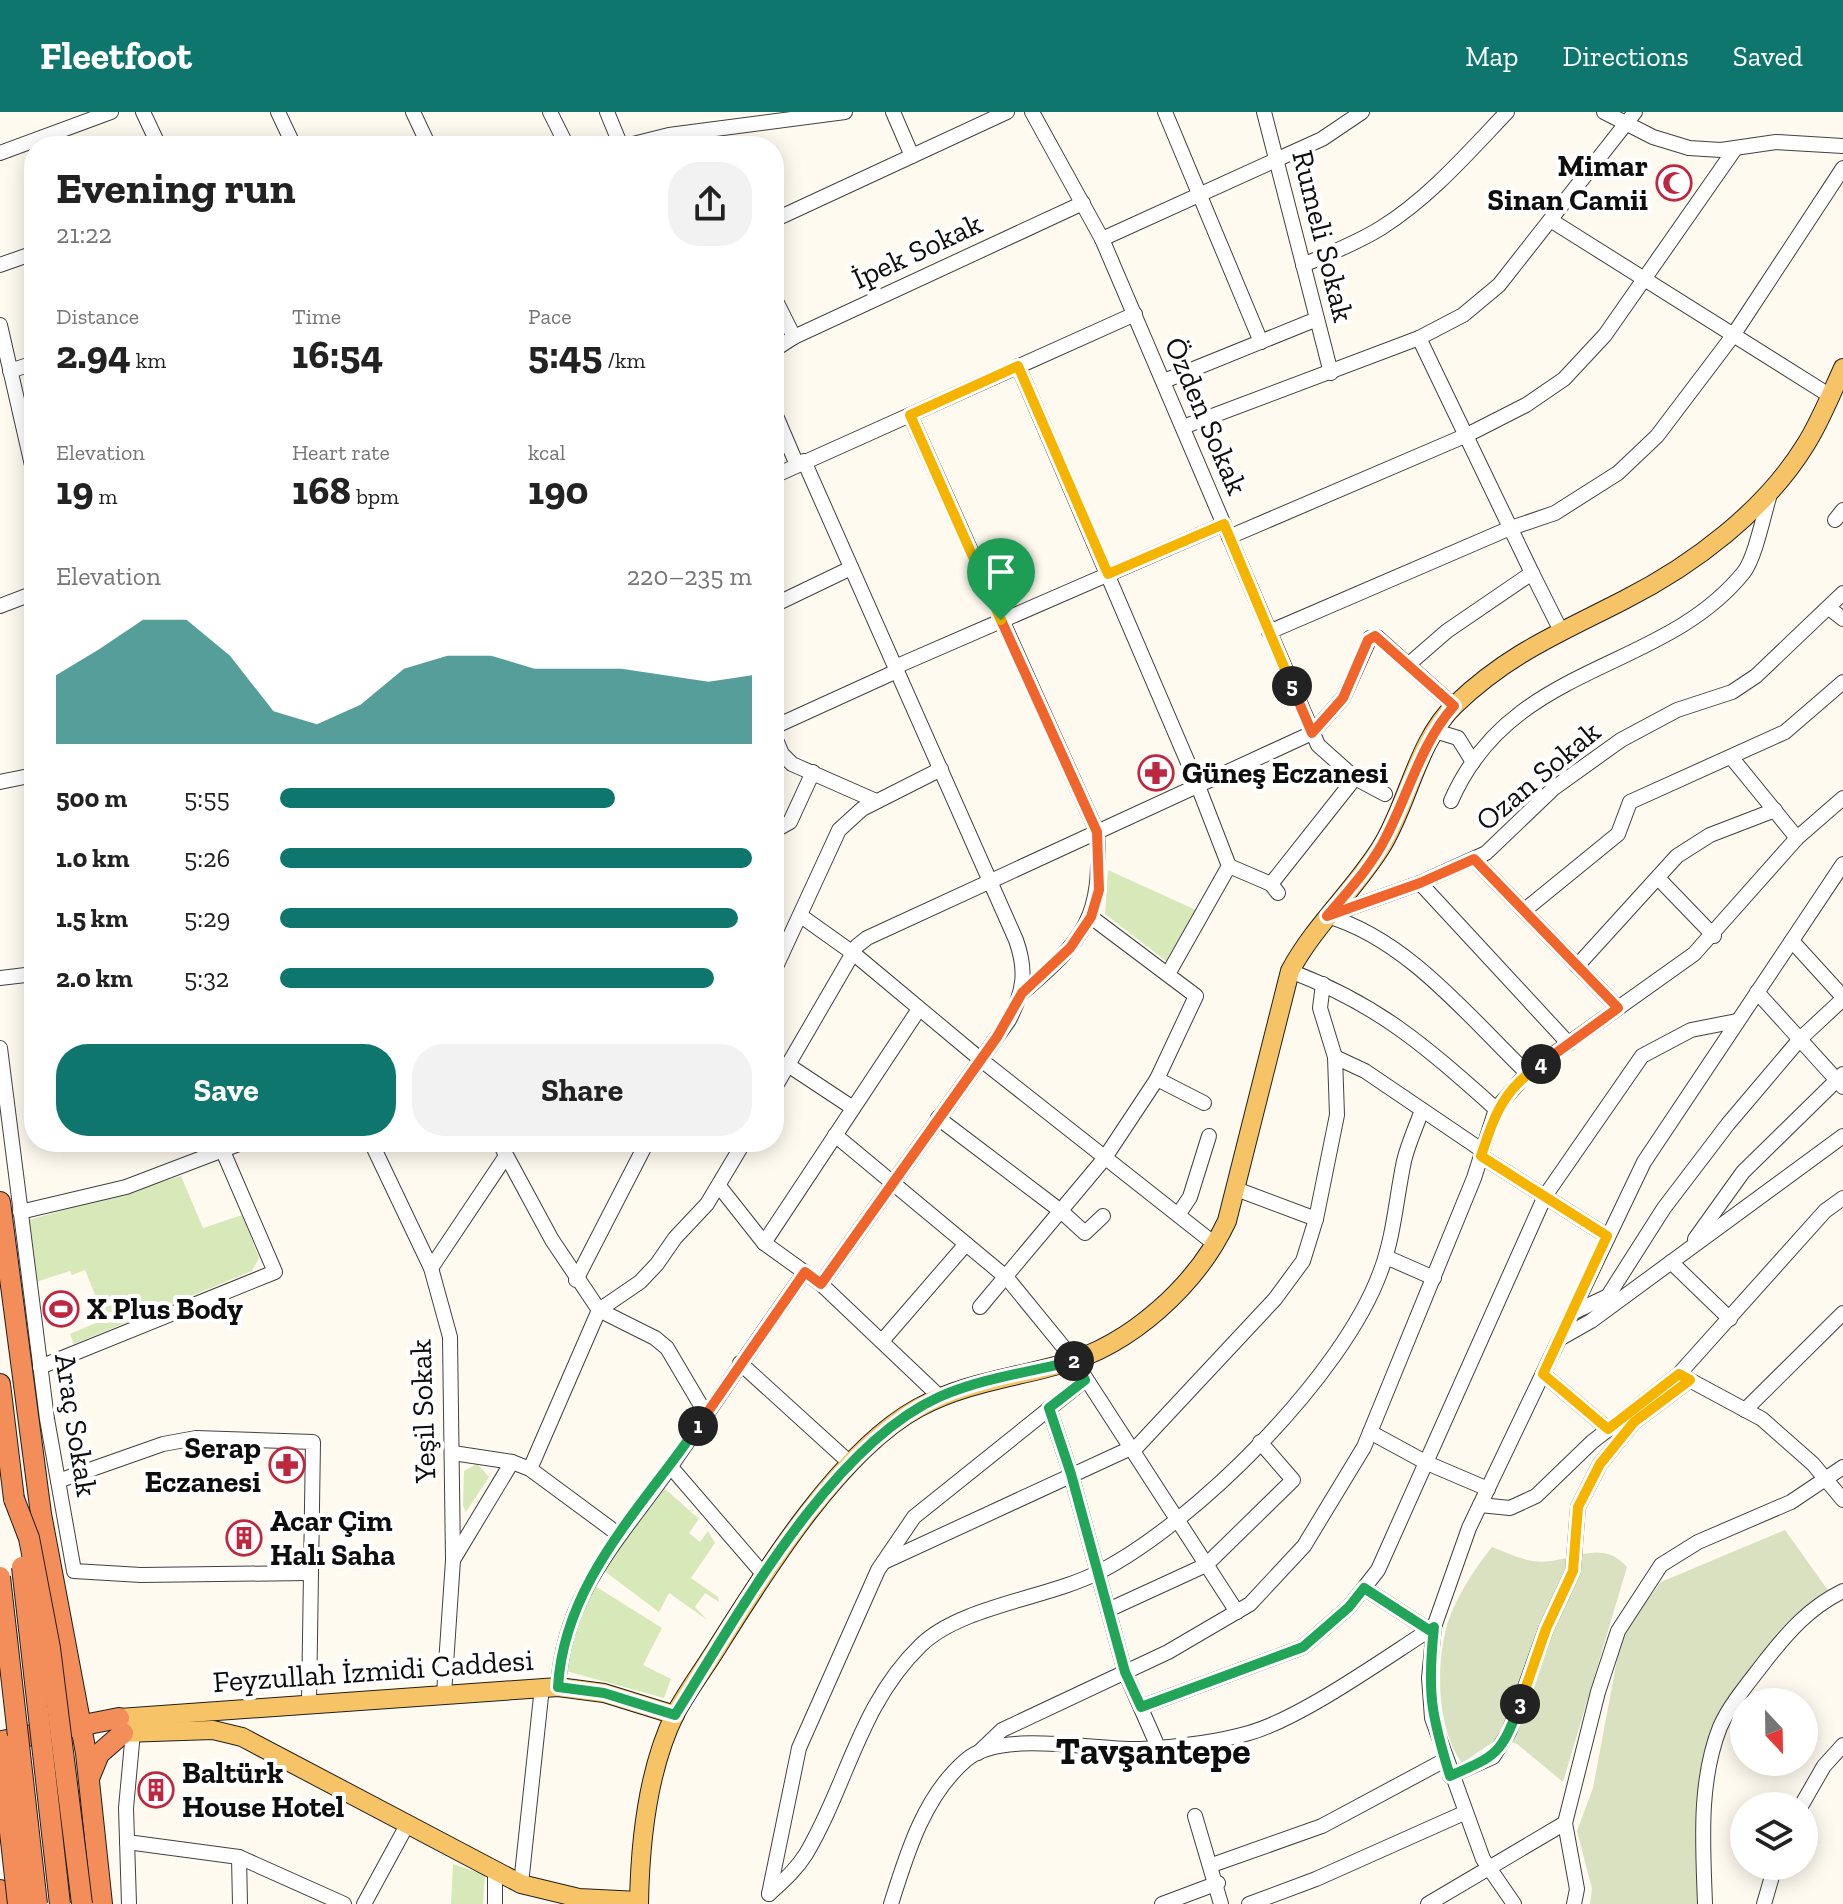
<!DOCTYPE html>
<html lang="en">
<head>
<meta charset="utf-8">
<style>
	:root { --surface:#fff; --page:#f2f2f2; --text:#222; --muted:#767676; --accent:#0f766e }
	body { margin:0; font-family:"Zilla Slab",serif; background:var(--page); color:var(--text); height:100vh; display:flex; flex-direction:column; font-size:30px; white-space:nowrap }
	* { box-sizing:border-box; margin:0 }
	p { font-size:26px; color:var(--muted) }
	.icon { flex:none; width:44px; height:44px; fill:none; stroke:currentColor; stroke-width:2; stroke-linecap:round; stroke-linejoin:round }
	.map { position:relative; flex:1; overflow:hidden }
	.sheet { position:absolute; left:24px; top:24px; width:760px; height:1016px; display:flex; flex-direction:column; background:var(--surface); border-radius:32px; box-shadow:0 4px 20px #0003 }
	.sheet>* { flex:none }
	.needle { width:52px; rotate:158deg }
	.controls { position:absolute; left:1730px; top:1576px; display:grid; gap:16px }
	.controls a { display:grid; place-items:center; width:88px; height:88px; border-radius:50%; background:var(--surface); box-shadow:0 4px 20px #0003; font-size:40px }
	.pin { position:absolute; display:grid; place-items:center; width:68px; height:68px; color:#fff; margin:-82px -34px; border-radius:50% 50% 50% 0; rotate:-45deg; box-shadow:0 0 8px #0007 }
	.pin .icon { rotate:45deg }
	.km { position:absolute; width:40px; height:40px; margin:-20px; border-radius:50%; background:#222; color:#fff; font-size:22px; line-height:40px; text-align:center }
	.round { display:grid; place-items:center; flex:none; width:84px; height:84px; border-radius:32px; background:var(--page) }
	.overview { display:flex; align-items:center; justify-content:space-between; height:136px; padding:0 32px }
	h1 { font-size:44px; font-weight:700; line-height:60px }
	.stats { display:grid; grid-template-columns:repeat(3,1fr); gap:12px; height:136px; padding:8px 32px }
	.stats div { display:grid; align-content:center }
	.stats b { font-size:40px; font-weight:700 }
	.stats small { font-size:22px; font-weight:400 }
	.stats p { font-size:22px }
	.chart { height:224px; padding:16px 32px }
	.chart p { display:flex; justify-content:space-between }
	.chart svg { width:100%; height:144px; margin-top:8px; fill:var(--accent); opacity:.7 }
	.primary-button { display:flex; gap:16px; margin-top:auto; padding:16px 32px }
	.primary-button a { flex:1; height:92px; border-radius:32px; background:var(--accent); color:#fff; font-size:32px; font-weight:700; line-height:92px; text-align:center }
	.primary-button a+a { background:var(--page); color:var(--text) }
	ul { padding:0 32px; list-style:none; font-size:26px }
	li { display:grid; grid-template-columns:128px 96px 1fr; align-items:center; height:60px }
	li i { height:20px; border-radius:10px; background:var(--accent) }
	header { display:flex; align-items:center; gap:48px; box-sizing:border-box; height:112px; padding:0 40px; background:var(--accent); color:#fff }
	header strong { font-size:38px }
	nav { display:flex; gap:44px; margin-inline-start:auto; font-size:28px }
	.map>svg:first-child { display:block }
	.green { fill:#d8e9b9 }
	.cemetery { fill:#dae1c0 }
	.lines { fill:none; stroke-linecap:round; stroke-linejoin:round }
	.minor-casing { stroke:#414141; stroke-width:16 }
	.major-casing { stroke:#1f1f1f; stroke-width:20 }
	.highway-casing { stroke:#1f1f1f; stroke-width:22 }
	.minor { stroke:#fff; stroke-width:14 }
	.major { stroke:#f7c367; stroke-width:18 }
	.highway { stroke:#f38d59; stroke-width:20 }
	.highway-bridge-casing { stroke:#1f1f1f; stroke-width:22; stroke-linecap:butt }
	.highway-bridge { stroke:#f38d59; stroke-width:20 }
	.split-1-casing { stroke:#fff; stroke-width:16 }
	.split-2-casing { stroke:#fff; stroke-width:16 }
	.split-3-casing { stroke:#fff; stroke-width:16 }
	.split-4-casing { stroke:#fff; stroke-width:16 }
	.split-5-casing { stroke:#fff; stroke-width:16 }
	.split-6-casing { stroke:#fff; stroke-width:16 }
	.split-1 { stroke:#f0652b; stroke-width:10 }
	.split-2 { stroke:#22a559; stroke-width:10 }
	.split-3 { stroke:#22a559; stroke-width:10 }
	.split-4 { stroke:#f5b400; stroke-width:10 }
	.split-5 { stroke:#f0652b; stroke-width:10 }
	.split-6 { stroke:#f5b400; stroke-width:10 }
	.labels { text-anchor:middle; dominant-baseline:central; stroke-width:8; stroke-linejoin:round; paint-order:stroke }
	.poi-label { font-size:30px; font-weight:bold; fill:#0e0e0e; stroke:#fff; text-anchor:start }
	.street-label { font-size:30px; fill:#0e0e0e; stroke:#fff }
	.district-label { font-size:38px; font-weight:bold; fill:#0e0e0e; stroke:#fff }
</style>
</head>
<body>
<header>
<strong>Fleetfoot</strong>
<nav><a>Map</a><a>Directions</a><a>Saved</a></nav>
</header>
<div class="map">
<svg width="1843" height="1792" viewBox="0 0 1843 1792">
	<rect width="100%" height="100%" fill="#fffaef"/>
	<g class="green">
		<path d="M1108 758 1196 798 1166 849 1105 802Z"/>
		<path d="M181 1064 203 1116 242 1103 259 1146 252 1159 74 1232 70 1222 105 1207 85 1158 72 1163 70 1159 36 1170 29 1108Z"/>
		<path d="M477 1352 489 1365 466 1400 463 1394 464 1359Z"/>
		<path d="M663 1375 699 1407 689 1421 700 1430 708 1419 715 1431 691 1466 718 1485 719 1490 705 1481 695 1495 707 1508 669 1481 659 1500 603 1458Z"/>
		<path d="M595 1474 662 1516 643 1553 671 1567 664 1586 566 1559 572 1521Z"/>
		<path d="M453 1752 485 1763 483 1792H451Z"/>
	</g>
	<g class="cemetery">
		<path d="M1785 1418 1832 1484 1770 1532 1736 1592 1705 1663 1702 1792H1590L1592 1777 1577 1719 1593 1676 1622 1521 1661 1470Z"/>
		<path d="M1492 1435C1505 1440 1520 1447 1533 1449 1566 1455 1599 1423 1627 1455L1563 1670 1517 1632 1499 1626 1462 1651C1437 1617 1436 1556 1446 1517 1453 1490 1474 1457 1492 1435Z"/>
	</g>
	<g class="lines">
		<defs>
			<g id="minor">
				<path d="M143 0 159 34"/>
				<path d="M278 0 294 34"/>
				<path d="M413 0 429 34"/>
				<path d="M550 0 567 34"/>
				<path d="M607 0 621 34"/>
				<path d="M893 0 912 44"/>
				<path d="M1032 0 1102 127 1318 633 1355 666 1385 682"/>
				<path d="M1165 0 1261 230"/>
				<path d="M1264 0 1331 261"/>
				<path d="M1604 0 1653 25 1689 36 1721 38 1776 30 1843 34"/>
				<path d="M625 34 669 23 845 0"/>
				<path d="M0 41 111 0"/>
				<path d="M774 108 1007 0"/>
				<path d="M1552 109 1832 285"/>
				<path d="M1102 127 1322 27 1362 0"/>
				<path d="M0 153 34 141"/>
				<path d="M1303 153C1329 142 1357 131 1381 116 1429 86 1468 41 1507 0"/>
				<path d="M774 185 794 225"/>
				<path d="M0 213 34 362"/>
				<path d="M774 238 794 225 1083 91"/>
				<path d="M1018 254 1198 674 1229 754 1168 862"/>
				<path d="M10 259 34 251"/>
				<path d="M1164 269 1317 207"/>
				<path d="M774 299 797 353"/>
				<path d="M910 303 1097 720C1103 805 1085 827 1022 881"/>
				<path d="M1183 315 1419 226 1463 203 1499 173 1635 0"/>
				<path d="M804 349 1016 828C1027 859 1024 879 1009 908L821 1172"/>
				<path d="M774 364 1135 202"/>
				<path d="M1835 408 1843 398"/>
				<path d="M1229 425 1467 323 1526 293 1564 267 1605 223 1735 37"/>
				<path d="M1532 461 1560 517"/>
				<path d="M774 493 851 456"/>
				<path d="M0 494 34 481"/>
				<path d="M1829 496 1843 507"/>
				<path d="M1269 520 1508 417 1555 401 1618 361 1657 324 1732 225 1843 56"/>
				<path d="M1409 552 1447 519 1532 461 1419 226"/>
				<path d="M895 555 1224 412"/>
				<path d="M774 615 897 559"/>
				<path d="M1435 619 1458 626 1473 650"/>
				<path d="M774 623 782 642 792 652 876 689"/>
				<path d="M1731 645 1797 726"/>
				<path d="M0 670 34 663"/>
				<path d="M1451 689C1512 549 1662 562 1744 460 1756 444 1764 400 1771 379"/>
				<path d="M774 719 790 710 813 660"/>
				<path d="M1474 747 1618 896"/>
				<path d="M1229 754 1271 772 1278 781"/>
				<path d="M1658 766 1714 824"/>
				<path d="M1420 771 1569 932"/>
				<path d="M1271 772 1355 666"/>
				<path d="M1526 797 1618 722 1630 690 1785 620 1843 570"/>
				<path d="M1330 803 1420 771 1486 741 1554 676 1621 628 1677 598 1732 580 1756 564 1843 481"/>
				<path d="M801 804 853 841 980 947 1216 1133"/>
				<path d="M1327 804C1407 827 1469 905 1527 961"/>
				<path d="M1792 829 1843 885"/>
				<path d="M1577 854 1677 744 1710 723 1775 698"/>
				<path d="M774 859 839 718 862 697 941 657"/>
				<path d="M1290 859C1380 893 1426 935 1496 997"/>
				<path d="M0 866 34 862"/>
				<path d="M1323 872 1320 896 1335 945"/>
				<path d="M1757 880 1843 975"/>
				<path d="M0 936 47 1307 74 1459 141 1463 308 1461"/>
				<path d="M788 953 853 996"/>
				<path d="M1157 967 1204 991"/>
				<path d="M774 977 857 834 867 826 1312 621 1343 586 1370 526 1377 525 1454 594"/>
				<path d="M938 1006 1062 1100 1085 1121 1103 1104"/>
				<path d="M835 1023 1007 1166 1074 1248 1237 1500"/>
				<path d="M371 1030 431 1156 450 1225 453 1448 444 1582"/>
				<path d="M499 1030 552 1128 599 1198 655 1226 667 1236 706 1302"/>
				<path d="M1481 1044 1607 1124"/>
				<path d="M719 1074 764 1131 821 1172 940 1285"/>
				<path d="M1236 1077 1316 1107"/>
				<path d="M20 1100 126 1075 244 1030"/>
				<path d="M1178 1103 1190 1085 1209 1024"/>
				<path d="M1695 1127 1743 1060 1843 962"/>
				<path d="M764 1131 919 897"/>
				<path d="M1386 1145 1434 1166"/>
				<path d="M1671 1150 1730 1207"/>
				<path d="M431 1156 506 1044"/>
				<path d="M576 1168 647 1030"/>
				<path d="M980 1195 1104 1047 1157 967 1196 884 1091 805"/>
				<path d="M599 1198 640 1170 657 1152 675 1126 707 1092 744 1030"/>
				<path d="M1572 1201 1608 1184 1664 1096 1728 1012 1800 927 1843 887"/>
				<path d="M1561 1226 1591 1209 1843 1024"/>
				<path d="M882 1229 966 1132"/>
				<path d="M740 1251 850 1351"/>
				<path d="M40 1255 275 1160 219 1030"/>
				<path d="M1543 1262 1608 1317"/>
				<path d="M1684 1265 1762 1307 1813 1352 1843 1388"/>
				<path d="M1049 1296 1071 1362 1125 1560 1158 1635"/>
				<path d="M1745 1298 1843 1201"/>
				<path d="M1370 1320 1427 1351 1488 1377"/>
				<path d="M1133 1339 1275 1187 1303 1149 1316 1107 1337 1003 1335 945 1365 959 1483 1039"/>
				<path d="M453 1341 512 1350 530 1357 618 1422"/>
				<path d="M670 1354 764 1463"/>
				<path d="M530 1357 599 1198"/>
				<path d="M58 1369 163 1332 196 1326 313 1330 309 1591"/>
				<path d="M1480 1393 1510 1396 1536 1384 1592 1330 1679 1262 1825 1099 1843 1086"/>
				<path d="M453 1448 512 1350"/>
				<path d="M884 1450 1131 1336"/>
				<path d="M1364 1476 1429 1518"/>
				<path d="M1108 1498 1206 1453 1293 1368 1260 1330"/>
				<path d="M558 1575C564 1479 621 1426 673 1351 717 1288 760 1223 805 1160"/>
				<path d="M1141 1595 1303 1535 1349 1495 1378 1458 1545 1084 1642 944 1691 918 1737 909"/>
				<path d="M978 1641 1002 1618 1168 1540 1250 1492 1304 1434 1364 1335 1474 1066 1496 997 1527 961 1694 842 1797 726 1843 686"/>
				<path d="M1450 1664 1493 1645 1509 1620 1546 1517 1573 1459 1578 1395 1600 1352 1634 1310 1690 1268"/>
				<path d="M1801 1694 1824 1654 1843 1633"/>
				<path d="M1195 1704 1221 1792"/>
				<path d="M127 1730 239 1745 344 1792"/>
				<path d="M239 1745 240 1792"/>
				<path d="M1212 1753 1322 1714 1445 1648"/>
				<path d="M521 1772 542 1575"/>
				<path d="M769 1782C782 1770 796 1758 806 1742 848 1671 859 1593 921 1533 961 1494 1049 1486 1099 1460 1196 1410 1342 1264 1380 1161 1394 1125 1396 1087 1404 1049 1408 1032 1416 1015 1422 998"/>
				<path d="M769 1782 799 1636 878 1458 914 1405 1085 1268"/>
				<path d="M129 1792 126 1696 133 1620"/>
				<path d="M364 1792 407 1713"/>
				<path d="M495 1792V1761"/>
				<path d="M891 1792C907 1741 924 1684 966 1648 1002 1617 1095 1639 1141 1637 1177 1635 1214 1631 1249 1621 1302 1606 1385 1546 1434 1515"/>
				<path d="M1162 1792 1218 1771"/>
				<path d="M1249 1792 1316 1767 1464 1701"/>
				<path d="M1428 1792 1565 1711"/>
				<path d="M1514 1792 1483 1747 1432 1606 1429 1566 1434 1515 1469 1416 1644 1050 1843 752"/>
				<path d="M1574 1792 1577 1777 1565 1711 1598 1580 1618 1519 1661 1453 1698 1430 1791 1390 1843 1355"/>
				<path d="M1705 1792C1703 1733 1698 1671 1720 1615 1730 1592 1751 1568 1766 1548 1788 1520 1810 1495 1843 1479"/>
				<path d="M1764 1792 1775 1754"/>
			</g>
			<g id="major">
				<path d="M119 1606 558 1575 604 1581 675 1603"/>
				<path d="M123 1621 213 1618 242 1625 521 1772 579 1786 639 1789"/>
				<path d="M639 1792C640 1730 647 1659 675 1602 688 1578 706 1554 720 1531 767 1456 841 1338 918 1296 964 1271 1013 1266 1062 1252 1131 1233 1197 1173 1227 1109L1290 859C1315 812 1356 777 1383 732 1409 688 1418 628 1455 593 1509 541 1560 521 1624 488 1693 453 1765 399 1806 332 1821 308 1831 282 1843 256"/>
			</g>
			<g id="highway">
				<path d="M0 1090 41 1402 86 1641 102 1792"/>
				<path d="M0 1272 14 1387"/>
				<path d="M2 1629 119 1606"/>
				<path d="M90 1664 99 1642 123 1621"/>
				<path d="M0 1778 2 1792"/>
			</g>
		</defs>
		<use href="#minor" class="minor-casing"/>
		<use href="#major" class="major-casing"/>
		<use href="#highway" class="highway-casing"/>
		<use href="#minor" class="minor"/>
		<use href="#major" class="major"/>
		<use href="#highway" class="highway"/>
		<defs>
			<g id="highway-bridge">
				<path d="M14 1387 29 1426 50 1536 82 1792"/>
				<path d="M22 1455 60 1792"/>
				<path d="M0 1465 37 1792"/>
				<path d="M0 1630 18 1792"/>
			</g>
		</defs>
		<use href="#highway-bridge" class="highway-bridge-casing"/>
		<use href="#highway-bridge" class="highway-bridge"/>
	</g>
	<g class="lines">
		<defs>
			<path id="split-1" d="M698 1314 805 1160 821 1172 997 925 1022 881 1070 836 1091 805 1099 778 1097 720 1001 508"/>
			<path id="split-2" d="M698 1314C642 1396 564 1470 558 1575L604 1581 675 1603C738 1503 829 1335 939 1285 982 1266 1030 1260 1074 1249"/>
			<path id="split-3" d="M1074 1249 1085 1268 1049 1296 1071 1362 1125 1560 1141 1595 1303 1535 1349 1495 1364 1476 1429 1518 1434 1515C1427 1581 1431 1602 1450 1664 1498 1643 1501 1642 1520 1592"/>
			<path id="split-4" d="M1520 1592 1546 1517 1573 1459 1578 1395 1600 1352 1634 1310 1690 1268 1679 1262 1608 1317 1543 1262 1607 1124 1481 1044C1495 1002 1503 978 1541 952"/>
			<path id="split-5" d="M1292 574 1312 621 1343 586 1368 528 1375 524 1454 594C1422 629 1408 683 1386 725 1371 755 1348 779 1327 804L1420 771 1474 747 1618 896 1541 952"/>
			<path id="split-6" d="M1001 508 910 303 1018 254 1108 462 1224 412 1292 574"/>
		</defs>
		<use href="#split-1" class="split-1-casing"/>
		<use href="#split-2" class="split-2-casing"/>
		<use href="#split-3" class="split-3-casing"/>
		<use href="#split-4" class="split-4-casing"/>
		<use href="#split-5" class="split-5-casing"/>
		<use href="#split-6" class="split-6-casing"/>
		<use href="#split-1" class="split-1"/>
		<use href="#split-2" class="split-2"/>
		<use href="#split-3" class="split-3"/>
		<use href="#split-4" class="split-4"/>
		<use href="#split-5" class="split-5"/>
		<use href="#split-6" class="split-6"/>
	</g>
	<defs>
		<symbol id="mosque-ring" viewBox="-11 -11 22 22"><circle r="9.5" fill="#fff" stroke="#bd2740" stroke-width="1.5"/><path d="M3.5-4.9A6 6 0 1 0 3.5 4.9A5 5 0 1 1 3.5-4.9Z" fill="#bd2740"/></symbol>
		<symbol id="pharmacy-ring" viewBox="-11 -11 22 22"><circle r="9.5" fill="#fff" stroke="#bd2740" stroke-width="1.5"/><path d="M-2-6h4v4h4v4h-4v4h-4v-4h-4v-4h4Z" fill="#bd2740"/></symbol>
		<symbol id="stadium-ring" viewBox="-11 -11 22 22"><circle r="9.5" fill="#fff" stroke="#bd2740" stroke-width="1.5"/><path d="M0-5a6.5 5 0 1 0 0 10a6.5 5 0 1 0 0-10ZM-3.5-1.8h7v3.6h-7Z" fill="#bd2740"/></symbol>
		<symbol id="building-ring" viewBox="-11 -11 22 22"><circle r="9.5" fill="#fff" stroke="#bd2740" stroke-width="1.5"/><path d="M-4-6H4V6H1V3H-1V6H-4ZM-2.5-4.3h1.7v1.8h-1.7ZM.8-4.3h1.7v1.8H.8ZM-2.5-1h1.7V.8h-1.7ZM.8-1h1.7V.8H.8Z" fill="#bd2740"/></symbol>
	</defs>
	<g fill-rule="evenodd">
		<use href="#mosque-ring" x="1654" y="51" width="40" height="40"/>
		<use href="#pharmacy-ring" x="1136" y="641" width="40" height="40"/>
		<use href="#stadium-ring" x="41" y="1177" width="40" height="40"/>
		<use href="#pharmacy-ring" x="267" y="1333" width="40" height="40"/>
		<use href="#building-ring" x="224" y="1406" width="40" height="40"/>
		<use href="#building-ring" x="136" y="1658" width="40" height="40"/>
	</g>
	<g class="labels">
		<g class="poi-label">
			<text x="1648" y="54" text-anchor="end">Mimar<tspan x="1648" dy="34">Sinan Camii</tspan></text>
			<text x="1182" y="661">Güneş Eczanesi</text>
			<text x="87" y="1197">X Plus Body</text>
			<text x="261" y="1336" text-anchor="end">Serap<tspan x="261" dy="34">Eczanesi</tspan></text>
			<text x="270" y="1409">Acar Çim<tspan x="270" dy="34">Halı Saha</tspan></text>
			<text x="182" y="1661">Baltürk<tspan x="182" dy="34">House Hotel</tspan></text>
		</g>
		<g class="street-label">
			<text transform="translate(1323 124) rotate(76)">Rumeli Sokak</text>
			<text transform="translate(917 139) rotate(-25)">İpek Sokak</text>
			<text transform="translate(1206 304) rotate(67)">Özden Sokak</text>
			<text transform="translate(1538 664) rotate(-40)">Ozan Sokak</text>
			<text transform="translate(423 1299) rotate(-92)">Yeşil Sokak</text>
			<text transform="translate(76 1313) rotate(81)">Araç Sokak</text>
			<text transform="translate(373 1559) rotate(-4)">Feyzullah İzmidi Caddesi</text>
		</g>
		<g class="district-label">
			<text x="1153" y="1639">Tavşantepe</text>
		</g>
	</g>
</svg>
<div class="controls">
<a><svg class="needle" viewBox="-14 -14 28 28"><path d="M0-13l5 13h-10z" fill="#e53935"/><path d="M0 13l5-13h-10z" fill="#767676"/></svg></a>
<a><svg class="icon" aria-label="layers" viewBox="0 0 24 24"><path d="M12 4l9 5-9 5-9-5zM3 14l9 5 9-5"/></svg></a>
</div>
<div class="pin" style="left:1001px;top:508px;background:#1e9e55"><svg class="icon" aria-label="arrive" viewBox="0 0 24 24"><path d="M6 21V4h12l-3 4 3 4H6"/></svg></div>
<b class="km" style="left:698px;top:1314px">1</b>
<b class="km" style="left:1074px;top:1249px">2</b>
<b class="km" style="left:1520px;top:1592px">3</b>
<b class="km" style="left:1541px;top:952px">4</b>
<b class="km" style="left:1292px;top:574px">5</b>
<section class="sheet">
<div class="overview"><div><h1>Evening run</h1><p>21:22</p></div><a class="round"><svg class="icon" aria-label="share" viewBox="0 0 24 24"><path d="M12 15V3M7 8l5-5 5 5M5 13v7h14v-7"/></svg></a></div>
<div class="stats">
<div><p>Distance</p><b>2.94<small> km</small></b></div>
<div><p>Time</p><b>16:54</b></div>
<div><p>Pace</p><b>5:45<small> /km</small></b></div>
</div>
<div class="stats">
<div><p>Elevation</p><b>19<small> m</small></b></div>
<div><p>Heart rate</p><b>168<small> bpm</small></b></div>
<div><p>kcal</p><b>190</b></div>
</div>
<div class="chart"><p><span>Elevation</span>220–235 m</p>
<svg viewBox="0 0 160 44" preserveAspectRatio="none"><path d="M0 44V23L10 15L20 6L30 6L40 17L50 34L60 38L70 32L80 21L90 17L100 17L110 21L120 21L130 21L140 23L150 25L160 23V44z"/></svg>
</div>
<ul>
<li><b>500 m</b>5:55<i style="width:71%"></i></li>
<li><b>1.0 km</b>5:26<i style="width:100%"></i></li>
<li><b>1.5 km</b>5:29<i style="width:97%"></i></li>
<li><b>2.0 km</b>5:32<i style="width:92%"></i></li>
</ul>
<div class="primary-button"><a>Save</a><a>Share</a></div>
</section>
</div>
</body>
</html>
